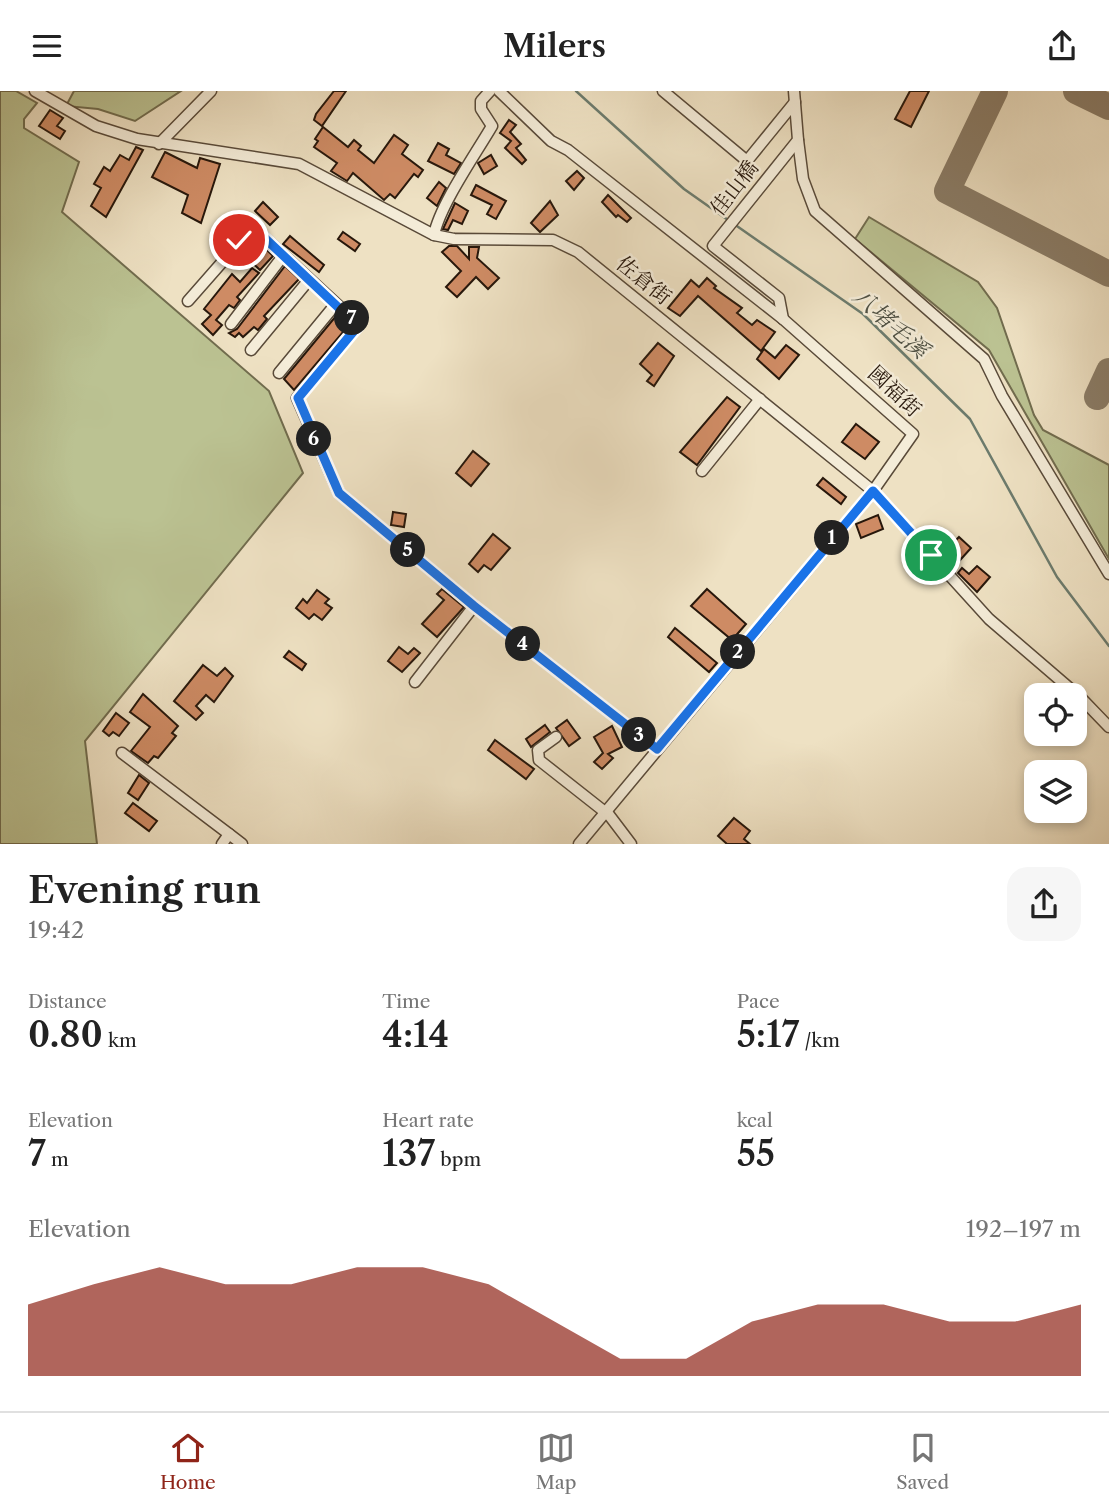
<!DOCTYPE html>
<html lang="en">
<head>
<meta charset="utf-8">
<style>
	:root { --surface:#fff; --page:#f6f6f6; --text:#222; --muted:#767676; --line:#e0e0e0; --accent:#8f2418 }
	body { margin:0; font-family:"Libre Caslon Text","Noto Serif TC",serif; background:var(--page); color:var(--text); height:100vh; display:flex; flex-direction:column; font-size:26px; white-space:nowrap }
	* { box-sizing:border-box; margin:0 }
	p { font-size:23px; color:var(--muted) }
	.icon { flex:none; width:38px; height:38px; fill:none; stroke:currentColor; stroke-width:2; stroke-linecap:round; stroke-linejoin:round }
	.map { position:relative; height:753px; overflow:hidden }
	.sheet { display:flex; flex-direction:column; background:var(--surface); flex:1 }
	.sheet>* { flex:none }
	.fabs { position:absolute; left:1024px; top:592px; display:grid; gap:14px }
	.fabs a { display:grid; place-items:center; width:63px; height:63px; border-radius:14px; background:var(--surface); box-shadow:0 4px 10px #0003; font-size:35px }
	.pin { position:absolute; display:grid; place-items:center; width:60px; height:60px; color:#fff; margin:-30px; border:4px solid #fff; border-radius:50%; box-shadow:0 2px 7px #0007 }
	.km { position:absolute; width:35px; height:35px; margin:-18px; border-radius:50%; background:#222; color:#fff; font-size:19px; line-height:35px; text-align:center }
	.round { display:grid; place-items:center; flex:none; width:74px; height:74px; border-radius:21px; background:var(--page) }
	.overview { display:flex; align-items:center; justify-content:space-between; height:119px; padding:0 28px }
	h1 { font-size:38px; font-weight:600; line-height:52px }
	.stats { display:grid; grid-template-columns:repeat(3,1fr); gap:10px; height:119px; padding:7px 28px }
	.stats div { display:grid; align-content:center }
	.stats b { font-size:35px; font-weight:600 }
	.stats small { font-size:19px; font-weight:400 }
	.stats p { font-size:19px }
	.chart { height:196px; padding:14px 28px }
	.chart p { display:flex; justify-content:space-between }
	.chart svg { width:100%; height:126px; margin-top:7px; fill:var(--accent); opacity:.7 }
	header { display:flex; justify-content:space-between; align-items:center; height:91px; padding:0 28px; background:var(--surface); font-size:32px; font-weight:600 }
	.tabs { display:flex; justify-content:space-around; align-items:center; height:98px; border-top:2px solid var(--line); background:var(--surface); font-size:19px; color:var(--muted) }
	.tabs a { display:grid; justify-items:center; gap:4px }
	.tabs .active { color:var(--accent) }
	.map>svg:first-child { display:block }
	.green { fill:#bbc292; stroke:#716c4e; stroke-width:2 }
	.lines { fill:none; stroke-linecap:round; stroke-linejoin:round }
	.stream { stroke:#6c7b6d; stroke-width:2.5 }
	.taxiway { stroke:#8a7c67; stroke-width:26 }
	.building { fill:#ce8b64; stroke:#27170b; stroke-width:2 }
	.minor-casing { stroke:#594a39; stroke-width:13 }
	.minor { stroke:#f4ecd8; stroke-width:10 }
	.route-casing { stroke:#fff; stroke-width:14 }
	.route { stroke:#1a73e8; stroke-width:9 }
	.labels { text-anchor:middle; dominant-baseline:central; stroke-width:5; stroke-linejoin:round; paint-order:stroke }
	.street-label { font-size:21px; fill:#27170b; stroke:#f4ecd8 }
	.water-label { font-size:23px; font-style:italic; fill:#4f5144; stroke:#f4ecd8 }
</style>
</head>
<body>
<header><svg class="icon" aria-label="menu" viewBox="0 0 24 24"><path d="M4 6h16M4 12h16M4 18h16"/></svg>Milers<svg class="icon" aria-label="share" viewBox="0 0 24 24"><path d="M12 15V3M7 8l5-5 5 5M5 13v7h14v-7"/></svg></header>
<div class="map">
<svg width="1109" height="753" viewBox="0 0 1109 753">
	<rect width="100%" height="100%" fill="#eee1c3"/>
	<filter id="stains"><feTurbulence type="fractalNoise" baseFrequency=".00286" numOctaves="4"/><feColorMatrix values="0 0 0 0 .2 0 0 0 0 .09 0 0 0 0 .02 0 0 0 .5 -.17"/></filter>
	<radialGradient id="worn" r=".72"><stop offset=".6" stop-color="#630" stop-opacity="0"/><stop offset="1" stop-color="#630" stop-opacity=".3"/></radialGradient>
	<g class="green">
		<path d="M0 0H16L37 12 24 28V37L79 71 62 121 269 300 303 382 85 650 97 753H0Z"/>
		<path d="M74 0H181L135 30 98 18 66 15Z"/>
		<path d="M869 126 978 191 997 217 1034 324 1043 339 1109 374V468L989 259 855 148Z"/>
	</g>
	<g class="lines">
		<g class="stream">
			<path d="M576 0 684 98 728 129"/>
			<path d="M734 133 863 223 970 328 1057 486 1109 555"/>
		</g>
		<g class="taxiway">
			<path d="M995 0 947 100 1109 183"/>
			<path d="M1076 0 1109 16"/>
			<path d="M1097 306 1109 280"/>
		</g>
	</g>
	<g class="building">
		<path d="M334 0H346L322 35 314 29 316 23Z"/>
		<path d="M910 0H929L911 36 895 28Z"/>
		<path d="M50 19 63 27 57 35 65 40 60 48 39 35Z"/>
		<path d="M509 29 516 34 510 41 521 53 516 57 526 69 522 73 505 57 511 50 500 42Z"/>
		<path d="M323 36 348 56 354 49 361 55 358 59 374 72 394 44 408 54 402 63 423 79 418 86 414 83 395 107 390 103 384 109 353 82 347 90 331 80 337 72 314 56 318 50 315 48Z"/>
		<path d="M438 52 449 58 446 64 461 72 454 83 428 70Z"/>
		<path d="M136 56 143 59 106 126 91 115 101 97 94 93 104 76 110 80 120 64 129 69Z"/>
		<path d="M165 61 197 77 200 67 220 73 201 132 182 122 188 104 152 86Z"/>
		<path d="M491 64 497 75 484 83 478 72Z"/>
		<path d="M577 80 584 87 574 99 566 90Z"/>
		<path d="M439 91 446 97 437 115 427 107Z"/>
		<path d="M476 94 506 110 496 128 487 123 492 114 471 104Z"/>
		<path d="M608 104 631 127 627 131 618 124 616 126 602 111Z"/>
		<path d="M550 110 558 124 540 141 531 132Z"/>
		<path d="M263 111 278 126 270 134 255 120Z"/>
		<path d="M455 112 468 120 462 133 453 129 448 139 443 138Z"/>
		<path d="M343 141 360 153 355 160 338 148Z"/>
		<path d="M290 145 324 174 319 181 283 153Z"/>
		<path d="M260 152 273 165 260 179 246 166Z"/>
		<path d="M449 155H457L469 168V156H479L477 167 499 187 488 198 476 186 457 206 446 196 461 180 442 161Z"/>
		<path d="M285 175 299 188 264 225 267 228 258 239 254 236 243 246 239 242 235 246 229 242 237 238Z"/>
		<path d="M252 177 259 182 237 206 240 209 234 217 229 214 216 229 222 234 213 244 202 233 211 224 204 218 232 183 240 191Z"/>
		<path d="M707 187 716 195 714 197 742 217 737 222 752 234 757 229 775 241 761 260 698 205 680 225 668 217 691 189 699 196Z"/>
		<path d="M336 225 346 234 344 240 294 299 284 288Z"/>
		<path d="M658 252 674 265 654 295 647 290 652 284 640 273Z"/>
		<path d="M786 254 799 264 779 288 757 268 764 258 775 267Z"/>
		<path d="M727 306 740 316 697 374 680 361Z"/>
		<path d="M856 333 879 351 865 368 842 351Z"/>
		<path d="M473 360 489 373 471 395 456 382Z"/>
		<path d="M823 387 846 406 841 413 817 394Z"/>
		<path d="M393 421 406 423 404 436 391 434Z"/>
		<path d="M878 424 883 438 861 447 856 433Z"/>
		<path d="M493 443 510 457 491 479 484 474 478 481 469 473Z"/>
		<path d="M959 446 971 457 953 477 941 464Z"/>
		<path d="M977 475 990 486 977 501 958 482 962 477 969 483Z"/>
		<path d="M442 498 464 516 437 546 422 533 444 509 437 503Z"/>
		<path d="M707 498 746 533 732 549 691 515Z"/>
		<path d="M317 499 329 508 325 512 332 517 322 529 314 523 309 528 296 517 303 508 307 512Z"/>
		<path d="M675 537 717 572 709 581 668 546Z"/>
		<path d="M399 556 408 563 414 557 420 562 402 581 388 570Z"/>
		<path d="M289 560 306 573 302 579 284 566Z"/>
		<path d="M203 574 217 585 225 577 233 585 214 611 206 604 196 615 203 622 196 629 174 610Z"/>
		<path d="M143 603 178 635 172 642 176 645 158 667 154 665 148 672 131 660 150 636 130 621Z"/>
		<path d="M116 622 129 632 119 645 113 641 109 645 103 640Z"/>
		<path d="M567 629 580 647 569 655 556 637Z"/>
		<path d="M545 634 550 641 531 656 526 648Z"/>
		<path d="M612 635 622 656 608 663 613 667 602 678 594 671 603 662 594 646Z"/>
		<path d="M495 649 534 678 526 688 488 659Z"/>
		<path d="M139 684 149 692 138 709 128 702Z"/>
		<path d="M133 712 157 730 149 740 125 722Z"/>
		<path d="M734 727 750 740 744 748 750 753H727L718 745Z"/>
	</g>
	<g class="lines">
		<defs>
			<g id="minor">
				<path d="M35 0 96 35 137 48 299 73 434 144 454 148 553 149 578 161 873 400 989 528 1081 607 1109 636"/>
				<path d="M499 0 551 50 568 59 783 228 913 343 873 400 579 753"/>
				<path d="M663 0 747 70 795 11"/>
				<path d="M798 49 803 88 815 120 984 268 1002 305 1109 483"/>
				<path d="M159 53 211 0"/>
				<path d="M434 144C440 114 475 64 492 35L481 18V10L490 0"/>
				<path d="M188 210 253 136 353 228 358 235 297 307 339 402 474 515 657 658"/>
				<path d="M783 228 779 207 713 155 798 49 794 0"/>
				<path d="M231 233 283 165"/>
				<path d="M251 259 308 190"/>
				<path d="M279 282 335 214"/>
				<path d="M702 380 760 308"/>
				<path d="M415 591 474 515"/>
				<path d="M556 646 538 659 539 669 605 721"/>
				<path d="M122 662 229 743"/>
				<path d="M606 720 631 753"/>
				<path d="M222 753 229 743 242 753"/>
			</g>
		</defs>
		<use href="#minor" class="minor-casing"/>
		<use href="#minor" class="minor"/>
	</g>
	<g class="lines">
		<defs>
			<path id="route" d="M239 149 253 136 358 235 298 307 339 402 474 515 657 658 873 400 931 464"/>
		</defs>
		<use href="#route" class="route-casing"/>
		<use href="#route" class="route"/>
	</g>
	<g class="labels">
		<g class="street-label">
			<text transform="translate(734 97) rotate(-52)">佳山橋</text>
			<text transform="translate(644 189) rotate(39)">佐倉街</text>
			<text transform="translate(895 300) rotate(43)">國福街</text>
		</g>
		<g class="water-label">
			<text transform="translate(891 232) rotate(42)">八堵毛溪</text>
		</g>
	</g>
	<rect width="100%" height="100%" filter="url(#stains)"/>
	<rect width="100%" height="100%" fill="url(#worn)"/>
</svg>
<div class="fabs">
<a><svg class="icon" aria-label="locate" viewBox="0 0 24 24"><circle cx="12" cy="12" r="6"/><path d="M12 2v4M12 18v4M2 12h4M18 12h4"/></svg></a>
<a><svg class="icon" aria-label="layers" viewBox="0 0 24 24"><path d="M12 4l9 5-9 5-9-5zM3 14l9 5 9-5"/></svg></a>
</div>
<div class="pin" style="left:931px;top:464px;background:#1e9e55"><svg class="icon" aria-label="arrive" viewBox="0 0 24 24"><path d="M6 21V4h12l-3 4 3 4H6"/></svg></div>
<div class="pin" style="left:239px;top:149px;background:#d93025"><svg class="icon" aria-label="check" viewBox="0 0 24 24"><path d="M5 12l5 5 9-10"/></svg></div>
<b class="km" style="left:832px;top:447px">1</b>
<b class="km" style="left:738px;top:561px">2</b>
<b class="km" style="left:639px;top:644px">3</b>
<b class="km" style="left:523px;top:553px">4</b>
<b class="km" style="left:408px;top:459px">5</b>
<b class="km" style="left:314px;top:348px">6</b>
<b class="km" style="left:352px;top:227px">7</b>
</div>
<section class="sheet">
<div class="overview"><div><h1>Evening run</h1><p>19:42</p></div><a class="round"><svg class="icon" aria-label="share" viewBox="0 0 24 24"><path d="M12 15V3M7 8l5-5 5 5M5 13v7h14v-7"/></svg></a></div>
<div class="stats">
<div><p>Distance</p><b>0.80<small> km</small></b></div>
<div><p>Time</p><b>4:14</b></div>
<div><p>Pace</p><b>5:17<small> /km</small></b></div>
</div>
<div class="stats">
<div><p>Elevation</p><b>7<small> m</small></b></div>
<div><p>Heart rate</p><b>137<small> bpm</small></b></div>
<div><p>kcal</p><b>55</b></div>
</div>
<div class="chart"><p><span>Elevation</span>192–197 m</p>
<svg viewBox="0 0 160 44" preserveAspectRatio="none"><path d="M0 44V19L10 12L20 6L30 12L40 12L50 6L60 6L70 12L80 25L90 38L100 38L110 25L120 19L130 19L140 25L150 25L160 19V44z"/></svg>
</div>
</section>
<nav class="tabs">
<a class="active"><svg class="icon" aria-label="home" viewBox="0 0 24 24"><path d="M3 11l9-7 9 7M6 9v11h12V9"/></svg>Home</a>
<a><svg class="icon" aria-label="map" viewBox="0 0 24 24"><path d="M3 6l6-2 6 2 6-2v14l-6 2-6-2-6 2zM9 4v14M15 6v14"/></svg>Map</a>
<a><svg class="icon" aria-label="saved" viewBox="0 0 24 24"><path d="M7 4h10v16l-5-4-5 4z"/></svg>Saved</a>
</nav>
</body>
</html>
